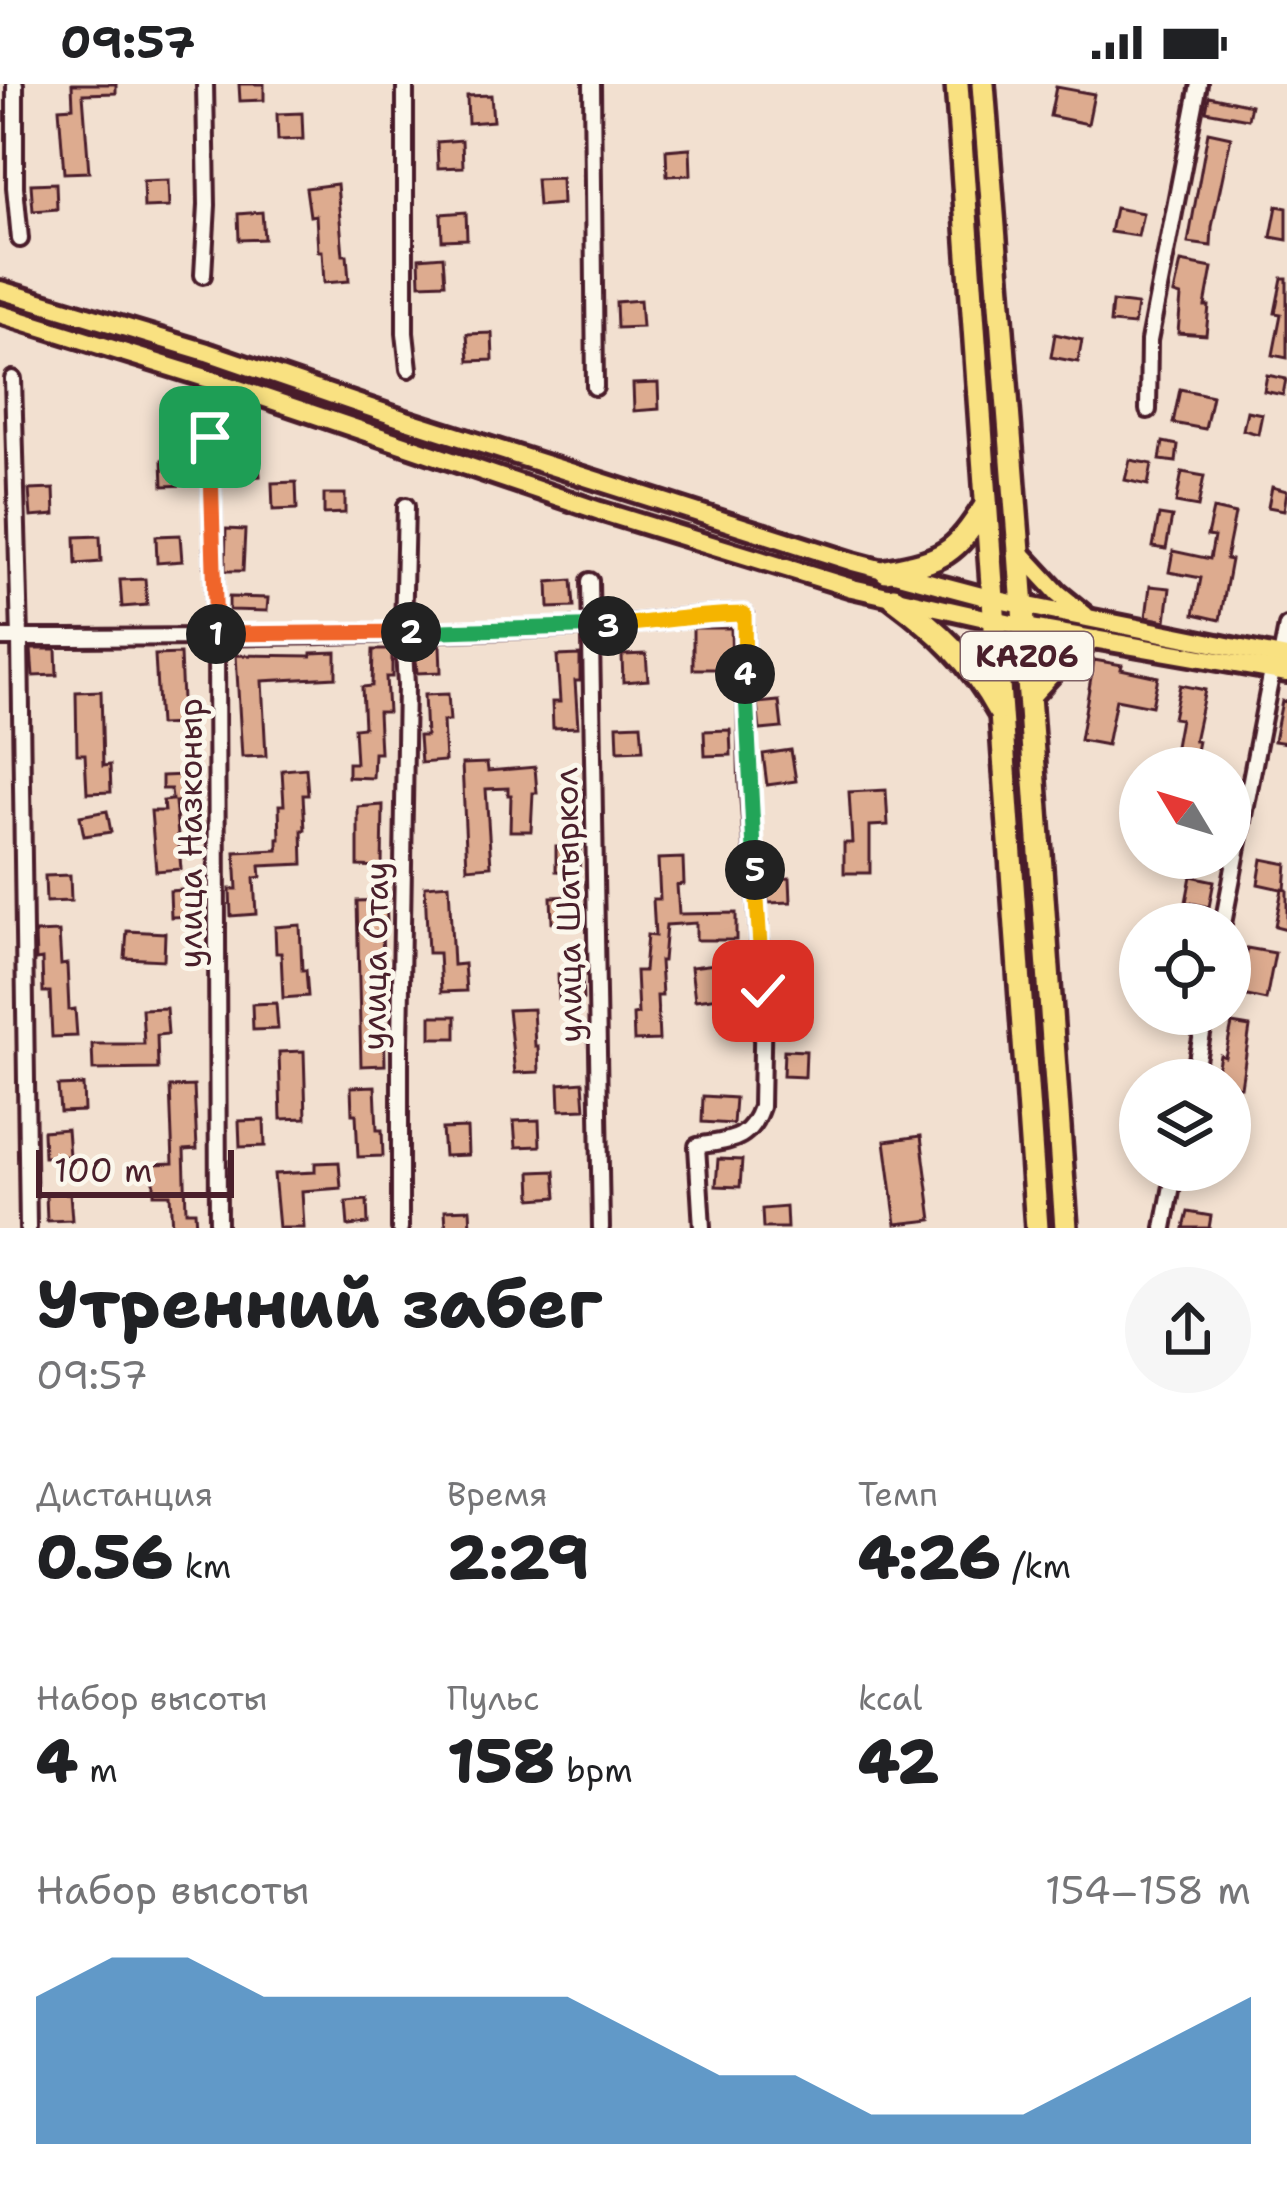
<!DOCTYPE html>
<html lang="ru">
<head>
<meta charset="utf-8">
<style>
	:root { --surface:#fff; --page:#f6f6f6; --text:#202124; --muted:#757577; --accent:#1f6fb2 }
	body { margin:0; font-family:"Shantell Sans",sans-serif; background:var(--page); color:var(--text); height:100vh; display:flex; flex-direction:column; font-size:45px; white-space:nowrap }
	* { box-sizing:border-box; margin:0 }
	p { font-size:39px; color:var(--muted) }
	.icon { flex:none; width:66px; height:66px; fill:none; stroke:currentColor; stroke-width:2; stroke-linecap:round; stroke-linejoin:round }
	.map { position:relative; height:1144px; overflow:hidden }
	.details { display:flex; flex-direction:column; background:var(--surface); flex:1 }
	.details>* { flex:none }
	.needle { width:78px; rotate:308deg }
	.tools { position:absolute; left:1119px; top:663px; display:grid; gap:24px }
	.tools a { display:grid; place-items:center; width:132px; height:132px; border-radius:50%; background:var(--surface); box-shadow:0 6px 18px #0003; font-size:60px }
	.scale { position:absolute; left:36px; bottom:30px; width:198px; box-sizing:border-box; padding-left:12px; border:6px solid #4a1f2b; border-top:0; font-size:33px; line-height:42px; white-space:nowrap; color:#4a1f2b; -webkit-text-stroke:9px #fbf7ec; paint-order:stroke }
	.pin { position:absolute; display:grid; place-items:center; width:102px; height:102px; color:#fff; margin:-51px; border-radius:24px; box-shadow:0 6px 18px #0006 }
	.km { position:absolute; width:60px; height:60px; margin:-30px; border-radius:50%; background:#222; color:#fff; font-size:33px; line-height:60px; text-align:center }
	.round { display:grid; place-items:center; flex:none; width:126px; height:126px; border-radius:63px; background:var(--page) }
	.headline { display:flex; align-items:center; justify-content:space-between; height:204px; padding:0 36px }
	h1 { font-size:66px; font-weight:800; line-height:90px }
	.stats { display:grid; grid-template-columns:repeat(3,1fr); gap:18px; height:204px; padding:12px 36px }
	.stats div { display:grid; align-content:center }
	.stats b { font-size:60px; font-weight:800 }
	.stats small { font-size:33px; font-weight:400 }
	.stats p { font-size:33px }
	.chart { height:336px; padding:24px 36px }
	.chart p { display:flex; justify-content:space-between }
	.chart svg { width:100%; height:216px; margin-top:12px; fill:var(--accent); opacity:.7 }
	.status { display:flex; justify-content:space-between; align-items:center; height:84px; padding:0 60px; background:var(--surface); direction:ltr }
	.status svg { height:33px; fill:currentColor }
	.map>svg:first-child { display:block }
	.building { fill:#ddab8f; stroke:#4a1f2b; stroke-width:3 }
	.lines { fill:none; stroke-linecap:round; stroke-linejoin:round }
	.minor-casing { stroke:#4a1f2b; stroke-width:22 }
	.major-casing { stroke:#4a1f2b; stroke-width:26 }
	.highway-casing { stroke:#4a1f2b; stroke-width:30 }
	.minor { stroke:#fbf7ec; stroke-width:14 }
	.major { stroke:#f9e181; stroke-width:16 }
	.highway { stroke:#f9e181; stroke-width:21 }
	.split-1-casing { stroke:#fff; stroke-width:24 }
	.split-2-casing { stroke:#fff; stroke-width:24 }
	.split-3-casing { stroke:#fff; stroke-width:24 }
	.split-4-casing { stroke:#fff; stroke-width:24 }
	.split-5-casing { stroke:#fff; stroke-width:24 }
	.split-6-casing { stroke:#fff; stroke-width:24 }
	.split-1 { stroke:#f0652b; stroke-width:15 }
	.split-2 { stroke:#f0652b; stroke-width:15 }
	.split-3 { stroke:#22a559; stroke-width:15 }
	.split-4 { stroke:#f5b400; stroke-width:15 }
	.split-5 { stroke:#22a559; stroke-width:15 }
	.split-6 { stroke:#f5b400; stroke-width:15 }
	.labels { text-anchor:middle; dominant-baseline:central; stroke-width:10; stroke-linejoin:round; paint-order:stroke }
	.shield { fill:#fbf7ec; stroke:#7f6065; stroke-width:3 }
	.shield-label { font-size:30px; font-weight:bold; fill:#4a1f2b }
	.street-label { font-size:33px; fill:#4a1f2b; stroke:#fbf7ec }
</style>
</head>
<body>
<div class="status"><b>09:57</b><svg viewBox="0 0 49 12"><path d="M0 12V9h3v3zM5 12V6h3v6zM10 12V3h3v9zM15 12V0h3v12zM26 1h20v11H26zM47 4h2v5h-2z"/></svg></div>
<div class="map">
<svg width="1287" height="1144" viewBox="0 0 1287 1144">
	<rect width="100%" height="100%" fill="#f2e0d0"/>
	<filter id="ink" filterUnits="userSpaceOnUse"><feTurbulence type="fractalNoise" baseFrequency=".00833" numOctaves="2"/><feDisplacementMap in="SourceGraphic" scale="24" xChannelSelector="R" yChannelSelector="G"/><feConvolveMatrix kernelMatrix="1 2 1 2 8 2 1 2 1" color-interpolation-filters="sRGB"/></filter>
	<g filter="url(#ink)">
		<g class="building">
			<path d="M72 0H116V9L83 10 89 88 64 89 59 24 73 23Z"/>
			<path d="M239 0H264V16L240 17Z"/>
			<path d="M1056 3 1094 10 1088 40 1050 32Z"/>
			<path d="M491 11 493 37 468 39 467 12Z"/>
			<path d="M1209 12 1251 21 1248 35 1206 27Z"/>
			<path d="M302 29 303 55 278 56 277 30Z"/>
			<path d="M1208 48 1231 53 1212 143 1211 162 1188 159Z"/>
			<path d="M462 56 463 83 438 84 437 58Z"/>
			<path d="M690 64 691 91 667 92 666 66Z"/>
			<path d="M561 94 562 120 538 122 536 95Z"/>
			<path d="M168 96 169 123 144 124 143 97Z"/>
			<path d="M56 99 57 125 33 127 31 100Z"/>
			<path d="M337 100 343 171H347L349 197 324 199 322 167H318L316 131 310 132 306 104Z"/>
			<path d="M1277 122 1287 124V156L1271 153Z"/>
			<path d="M1115 124 1143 129 1138 152 1110 148Z"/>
			<path d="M262 128 264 155 239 156 238 130Z"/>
			<path d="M466 128 467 155 442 156 441 130Z"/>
			<path d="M443 172 445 199 420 200 419 174Z"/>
			<path d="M1181 178 1212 184 1205 222H1209L1206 251 1178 249 1181 212 1174 210Z"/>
			<path d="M1282 194H1287V274L1273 271 1281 230 1275 229Z"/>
			<path d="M640 216 642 243 617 244 616 218Z"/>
			<path d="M1112 218 1137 221 1134 241 1110 239Z"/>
			<path d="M492 249 493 276 469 277 467 250Z"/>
			<path d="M1055 250 1082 256 1078 278 1051 273Z"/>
			<path d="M1267 291 1286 295 1283 311 1264 307Z"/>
			<path d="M658 299 659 325 634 327 633 300Z"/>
			<path d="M1180 305 1212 312 1205 345 1173 339Z"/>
			<path d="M1247 327 1262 330 1258 350 1243 346Z"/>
			<path d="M1163 358 1178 361 1176 378 1160 376Z"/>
			<path d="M258 366 260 392 235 394 234 367Z"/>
			<path d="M186 374 188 401 163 402 162 376Z"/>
			<path d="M1130 376 1152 380 1148 401 1125 396Z"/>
			<path d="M1182 388 1204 392 1198 423 1176 419Z"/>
			<path d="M296 398 297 425 273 426 272 399Z"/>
			<path d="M1272 403 1287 407 1284 426 1268 423Z"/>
			<path d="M54 405 55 431 31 433 29 406Z"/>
			<path d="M324 410H345V429L324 430Z"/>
			<path d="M1213 425 1235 430 1226 475 1231 476 1220 536 1194 530 1201 494 1169 488 1173 467 1210 475 1214 453 1207 452Z"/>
			<path d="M1159 431 1172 433 1166 465 1153 463Z"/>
			<path d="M226 445 245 446 243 487H225Z"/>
			<path d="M180 451 182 477 157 479 156 452Z"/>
			<path d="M100 452 101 478 76 480 75 453Z"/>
			<path d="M145 495 147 521 122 523 120 496Z"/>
			<path d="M572 496 574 523 549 524 548 498Z"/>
			<path d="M1150 502 1170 504 1166 537 1146 533Z"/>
			<path d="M229 513 268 514 267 527 229 526Z"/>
			<path d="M693 544H731L732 585H693Z"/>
			<path d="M440 561 441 588 417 589 415 563Z"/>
			<path d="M31 565H56L57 591 33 592Z"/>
			<path d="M373 566H392V593H386L388 628H378L380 669H374L373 694 348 693V679H356L354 644 364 643 362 603 372 602Z"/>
			<path d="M336 568V593L262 597 266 672 242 673 236 571 311 572V569Z"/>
			<path d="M180 570 183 640 159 641 155 571Z"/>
			<path d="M646 570 648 596 623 598 622 571Z"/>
			<path d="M580 571V597H575L578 643 553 644 552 618H560L557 572Z"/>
			<path d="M1094 576 1122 581 1121 585 1158 593 1152 622 1116 615 1107 661 1080 656Z"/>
			<path d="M1180 601 1205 606 1194 657H1198L1194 677 1173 673 1180 635 1173 634Z"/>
			<path d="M101 607 103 682 110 681 111 708 87 709 85 670H77L76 608Z"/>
			<path d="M448 610 450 637H443L445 677 421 679 419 652H426L424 611Z"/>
			<path d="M779 617 782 644 760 646 757 619Z"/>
			<path d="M1282 617 1287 618V659L1274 657Z"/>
			<path d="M641 640 643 666 618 667 617 641Z"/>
			<path d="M730 646 731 671 705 672 704 647Z"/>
			<path d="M791 666 796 697 767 701 763 670Z"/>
			<path d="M487 679 488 687 535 683 537 709H533L531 747H510L511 711H508V704L486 705 491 782 467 784 462 680Z"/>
			<path d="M306 684 308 711H303L305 746H302L303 780 260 782 261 793 254 794 256 830 231 832 230 805H237L235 768 278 766V755H280L279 721H284L282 686Z"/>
			<path d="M186 691 188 717 175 718 181 785 156 787 151 727H164L163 717 172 716 171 705H162V692Z"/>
			<path d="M886 706 888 741 870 742V789H844V759H852L849 708Z"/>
			<path d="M383 721 382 783 358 782V723Z"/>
			<path d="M107 727 111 748 84 752 80 732Z"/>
			<path d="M556 762 580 763 579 788 556 787Z"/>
			<path d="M683 774 684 800 677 801 679 830 736 829V856H696V839L666 841 663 877H660L662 912H657L659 956 634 957 633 931 638 930 636 887H644L647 851 655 852 653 815H660L658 775Z"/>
			<path d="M1262 775 1287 780 1285 806 1258 800Z"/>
			<path d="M70 791 71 817 46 818 45 792Z"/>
			<path d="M1191 792 1214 797 1209 823 1186 818Z"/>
			<path d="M790 794 791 818 768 819 766 795Z"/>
			<path d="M449 800 453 881 464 880 466 907 441 908 439 869H428L425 802Z"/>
			<path d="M194 805 196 832 171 833 170 807Z"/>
			<path d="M1282 805 1287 806V845L1275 842Z"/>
			<path d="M576 812 577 838 552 839 551 813Z"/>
			<path d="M386 816 387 837H382L385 981 361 982 357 817Z"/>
			<path d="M300 841 302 886H306L308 912 283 914 281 869H276L275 843Z"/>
			<path d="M127 847 165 849 164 876 125 874Z"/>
			<path d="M59 848 61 881 67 880 69 926 75 925 77 952 52 953 50 908H43L42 875 36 876 35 849Z"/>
			<path d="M1247 864 1275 869 1266 916 1238 910Z"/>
			<path d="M724 879 728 912 695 916 691 883Z"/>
			<path d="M582 889 583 915 559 916 558 890Z"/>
			<path d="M773 889H792L793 913H774Z"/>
			<path d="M276 919 278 945 253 946 252 920Z"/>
			<path d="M166 924 168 950 157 951 158 985 93 986 92 960H144L142 925Z"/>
			<path d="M533 925 535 962H538L539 988 515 989 508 926Z"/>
			<rect x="431" y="932" width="25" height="22"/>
			<path d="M1232 940 1250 943 1241 1003 1230 1001V996H1215L1220 971 1225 973Z"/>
			<path d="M784 966 806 967 805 993 783 992Z"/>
			<path d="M304 967 306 1034 281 1035 279 968Z"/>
			<path d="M583 998 585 1025 560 1026 559 1000Z"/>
			<path d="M83 1001 84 1027 60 1028 58 1002Z"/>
			<path d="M194 1002 197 1065 184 1066 186 1127H195L196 1144H172L170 1110H154V1080L173 1079 170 1003Z"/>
			<path d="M375 1002 377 1046H382L383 1072 358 1073 356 1030H352L351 1003Z"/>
			<path d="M703 1012 735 1014 733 1040 702 1038Z"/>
			<path d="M264 1036 265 1062 240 1063 239 1037Z"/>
			<path d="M539 1036 540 1062 516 1063 514 1037Z"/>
			<path d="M467 1044 468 1071 444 1072 442 1045Z"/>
			<path d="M67 1045 69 1072 44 1073 43 1047Z"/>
			<path d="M921 1052 932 1136 896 1140 885 1057Z"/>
			<path d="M718 1075 742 1076 740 1103 716 1102Z"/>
			<path d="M339 1078 341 1104 302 1107 304 1144H279L274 1090 315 1088V1079Z"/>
			<path d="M555 1087 557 1113 532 1115 531 1088Z"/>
			<path d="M70 1109 72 1136 47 1137 46 1110Z"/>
			<path d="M367 1116 368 1140 348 1142 346 1118Z"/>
			<path d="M786 1123 787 1144H763L762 1125Z"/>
			<path d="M470 1125 471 1144H446L445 1126Z"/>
			<path d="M1188 1128 1211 1132 1209 1144H1184Z"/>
		</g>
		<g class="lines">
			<defs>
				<g id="minor">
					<path d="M15 0V103L20 155"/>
					<path d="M405 0V249L409 285"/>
					<path d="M592 0 595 303"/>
					<path d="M203 191 207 121 205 0"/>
					<path d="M13 295 20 554 28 1144"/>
					<path d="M1148 326 1149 257 1199 0"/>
					<path d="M210 353 216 552 218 1144"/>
					<path d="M590 497 601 1144"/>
					<path d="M0 554C196 554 392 551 588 543 641 541 692 530 744 530L748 694 763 907 761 1023C749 1058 730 1056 697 1062L702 1144"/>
					<path d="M1281 573 1287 542"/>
					<path d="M1223 840 1272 587"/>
					<path d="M1193 996 1206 930"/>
					<path d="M400 1144V960L406 601 403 549 406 422"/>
					<path d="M1164 1144 1175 1086"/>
				</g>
				<g id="major">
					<path d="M0 206 207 268 403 335 853 478 993 515 1287 574"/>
					<path d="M0 230 206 294 600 427 852 504 1025 543 1287 589"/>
					<path d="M1019 467 1058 509 1085 531"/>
					<path d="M1030 614 1073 567 1095 555"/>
				</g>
				<g id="highway">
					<path d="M957 0 1037 1144"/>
					<path d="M983 0 1019 467 1066 1144"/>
					<path d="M886 487C943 477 955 470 986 421"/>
					<path d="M894 514C937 546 972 578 998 626"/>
				</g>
			</defs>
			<use href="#minor" class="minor-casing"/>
			<use href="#major" class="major-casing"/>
			<use href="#highway" class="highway-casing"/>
			<use href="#minor" class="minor"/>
			<use href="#major" class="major"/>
			<use href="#highway" class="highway"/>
		</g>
	</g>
	<g class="lines" filter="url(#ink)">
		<defs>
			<path id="split-1" d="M210 353 216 550"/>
			<path id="split-2" d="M216 550 411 548"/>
			<path id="split-3" d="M411 548 608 542"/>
			<path id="split-4" d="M608 542C653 539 698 530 744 530L745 590"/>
			<path id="split-5" d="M745 590 755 786"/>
			<path id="split-6" d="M755 786 763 907"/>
		</defs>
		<use href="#split-1" class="split-1-casing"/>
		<use href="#split-2" class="split-2-casing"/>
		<use href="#split-3" class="split-3-casing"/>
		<use href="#split-4" class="split-4-casing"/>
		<use href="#split-5" class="split-5-casing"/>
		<use href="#split-6" class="split-6-casing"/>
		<use href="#split-1" class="split-1"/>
		<use href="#split-2" class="split-2"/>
		<use href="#split-3" class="split-3"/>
		<use href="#split-4" class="split-4"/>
		<use href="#split-5" class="split-5"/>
		<use href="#split-6" class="split-6"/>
	</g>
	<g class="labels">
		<rect class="shield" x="961" y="548" width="132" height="48" rx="9"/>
		<g class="shield-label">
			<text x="1027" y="572">KАZ06</text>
		</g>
		<g class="street-label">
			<text transform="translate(190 749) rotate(-90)">улица Назконыр</text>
			<text transform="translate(568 821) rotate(-91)">улица Шатыркол</text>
			<text transform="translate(375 872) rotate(-89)">улица Отау</text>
		</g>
	</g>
</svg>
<div class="tools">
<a><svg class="needle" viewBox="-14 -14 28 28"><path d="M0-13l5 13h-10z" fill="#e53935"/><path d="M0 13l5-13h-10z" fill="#757577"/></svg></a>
<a><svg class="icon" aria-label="locate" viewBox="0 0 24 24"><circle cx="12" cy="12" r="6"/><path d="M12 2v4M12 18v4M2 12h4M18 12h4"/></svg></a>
<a><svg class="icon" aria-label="layers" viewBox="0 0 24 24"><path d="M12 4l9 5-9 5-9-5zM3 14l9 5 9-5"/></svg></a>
</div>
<div class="scale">100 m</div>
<div class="pin" style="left:210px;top:353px;background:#1e9e55"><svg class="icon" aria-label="arrive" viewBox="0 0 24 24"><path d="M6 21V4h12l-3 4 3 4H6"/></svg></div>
<div class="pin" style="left:763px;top:907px;background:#d93025"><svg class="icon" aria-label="check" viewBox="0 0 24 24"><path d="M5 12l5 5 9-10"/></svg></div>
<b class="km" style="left:216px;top:550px">1</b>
<b class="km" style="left:411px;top:548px">2</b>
<b class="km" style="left:608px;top:542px">3</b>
<b class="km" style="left:745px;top:590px">4</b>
<b class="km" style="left:755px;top:786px">5</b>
</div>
<section class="details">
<div class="headline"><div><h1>Утренний забег</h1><p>09:57</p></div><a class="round"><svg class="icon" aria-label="share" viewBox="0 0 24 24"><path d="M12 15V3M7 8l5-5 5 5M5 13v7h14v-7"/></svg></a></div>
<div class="stats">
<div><p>Дистанция</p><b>0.56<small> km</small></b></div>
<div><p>Время</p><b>2:29</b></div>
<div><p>Темп</p><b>4:26<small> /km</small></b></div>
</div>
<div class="stats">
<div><p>Набор высоты</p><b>4<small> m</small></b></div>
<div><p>Пульс</p><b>158<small> bpm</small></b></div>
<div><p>kcal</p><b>42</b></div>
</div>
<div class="chart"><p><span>Набор высоты</span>154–158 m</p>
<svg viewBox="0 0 160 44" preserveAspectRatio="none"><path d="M0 44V14L10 6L20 6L30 14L40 14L50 14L60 14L70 14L80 22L90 30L100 30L110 38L120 38L130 38L140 30L150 22L160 14V44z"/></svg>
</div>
</section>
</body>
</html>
